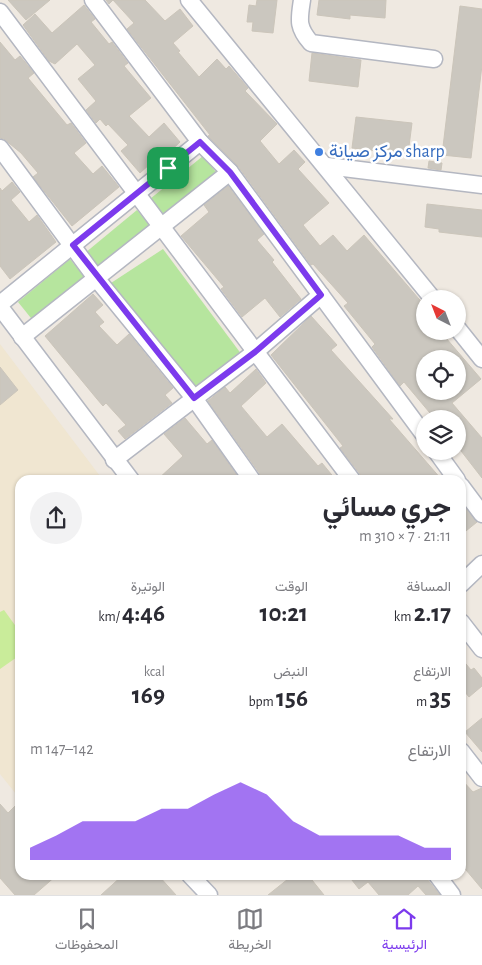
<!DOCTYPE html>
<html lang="ar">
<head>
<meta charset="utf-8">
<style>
	:root { --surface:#fff; --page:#f2f2f3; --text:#2b2b33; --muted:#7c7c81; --line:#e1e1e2; --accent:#7c3aed }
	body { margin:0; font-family:"Alegreya Sans",Vazirmatn,sans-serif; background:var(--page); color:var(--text); direction:rtl; height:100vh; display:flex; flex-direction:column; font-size:19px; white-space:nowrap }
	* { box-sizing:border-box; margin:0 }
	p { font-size:16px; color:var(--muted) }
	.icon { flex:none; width:28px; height:28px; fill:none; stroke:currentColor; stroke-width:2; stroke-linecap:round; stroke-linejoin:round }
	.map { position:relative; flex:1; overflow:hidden; direction:ltr }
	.sheet { position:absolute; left:15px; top:475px; width:451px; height:405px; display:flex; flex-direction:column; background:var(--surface); border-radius:15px; box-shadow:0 1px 4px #0004; direction:rtl }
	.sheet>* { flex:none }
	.needle { width:32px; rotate:318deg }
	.controls { position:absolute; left:416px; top:290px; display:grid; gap:10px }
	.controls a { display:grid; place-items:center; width:50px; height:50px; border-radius:50%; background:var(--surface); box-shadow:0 1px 4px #0004; font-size:25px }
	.pin { position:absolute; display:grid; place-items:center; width:42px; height:42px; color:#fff; margin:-21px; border-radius:10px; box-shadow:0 2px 8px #0006 }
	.round { display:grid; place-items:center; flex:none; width:52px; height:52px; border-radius:26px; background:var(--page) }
	.head { display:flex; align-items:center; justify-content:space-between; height:85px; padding:0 15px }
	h1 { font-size:28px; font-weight:700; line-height:38px }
	.stats { display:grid; grid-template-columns:repeat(3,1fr); gap:8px; height:85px; padding:5px 15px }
	.stats div { display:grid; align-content:center }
	.stats b { font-size:25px; font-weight:700 }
	.stats small { font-size:14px; font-weight:400 }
	.stats p { font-size:14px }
	.chart { height:140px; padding:10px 15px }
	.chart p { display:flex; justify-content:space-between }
	.chart svg { width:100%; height:90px; margin-top:5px; fill:var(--accent); opacity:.7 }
	.dock { display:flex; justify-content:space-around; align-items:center; height:70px; border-top:1px solid var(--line); background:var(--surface); font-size:14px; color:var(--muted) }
	.dock a { display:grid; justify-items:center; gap:2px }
	.dock .current { color:var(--accent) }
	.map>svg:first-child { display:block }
	.education { fill:#f0e6d1 }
	.green { fill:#b6e59e }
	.pitch { fill:#c9ec9a }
	.building { fill:#cbc7bf; stroke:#cbc5ba; fill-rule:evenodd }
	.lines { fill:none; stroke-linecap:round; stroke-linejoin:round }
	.minor-casing { stroke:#b4b7c1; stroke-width:19 }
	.minor { stroke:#fff; stroke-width:16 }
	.route-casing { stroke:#fff; stroke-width:10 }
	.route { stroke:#7c3aed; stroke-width:6 }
	.shop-dot { fill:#3f7fe0; stroke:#fff; stroke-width:2 }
	.labels { text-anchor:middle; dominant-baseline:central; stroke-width:5; stroke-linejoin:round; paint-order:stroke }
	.shop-label { font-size:18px; fill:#366cbe; stroke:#fff; text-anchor:start }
</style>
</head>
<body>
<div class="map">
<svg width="482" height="895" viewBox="0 0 482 895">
	<rect width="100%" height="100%" fill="#efe9e1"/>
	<path class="education" d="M0 344 103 480H20V799L0 774Z"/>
	<g class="green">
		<path d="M203 156 220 177 168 219 150 199Z"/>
		<path d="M137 210 154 230 102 273 85 253Z"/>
		<path d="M163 249 242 355 195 392 111 283Z"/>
		<path d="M70 259 87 280 35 323 18 302Z"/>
	</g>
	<path class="pitch" d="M4 610 20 632V655L0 669V612Z"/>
	<g class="building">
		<path d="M8 0H50L26 20Z"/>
		<path d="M106 0H145L165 21 180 9 193 26 173 43 180 51 178 52 199 77 217 59 226 69 229 66 248 88 245 91 277 124 260 141 279 164 294 150 305 162 298 169 329 203 303 225 320 246 333 235 347 251 364 235 425 306V331H440L481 379 452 403 482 438V478L458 447V419H435L404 382 400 386 372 347 375 344 344 306 348 303 313 264 311 265 238 166 208 136 210 135 127 29 134 23 113 0 109 4ZM425 359H458V391H425Z"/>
		<path d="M257 0H277L273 33 252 31 253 22H247L249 5 256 6Z"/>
		<path d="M319 0H386L385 18 350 15V19L317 15Z"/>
		<path d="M84 5 95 19 91 22 109 44 112 42 128 63 124 66 151 98 129 116 149 137 164 123 180 142 165 156 162 153 140 173 121 151 128 145 108 124 106 126 100 119 96 123 86 110 96 101 78 79 95 65 77 44 55 64 49 61 23 25 35 14 52 33Z"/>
		<path d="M460 6 482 9V65L471 158 442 155Z"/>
		<path d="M0 42 15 60 20 56 34 73 28 78 67 125 71 123 86 143 74 153 93 174 102 166 119 187 72 226 33 177 38 173 21 153 4 139 0 138Z"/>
		<path d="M312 53 361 60 358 87 309 81Z"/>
		<path d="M356 117 412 123 408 154 352 148Z"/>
		<path d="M429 161 442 163 441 170 428 168Z"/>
		<path d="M12 182 20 192 11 200 29 222 37 215 56 242 10 279 0 266V188L2 191Z"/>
		<path d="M228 186 264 234 257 240 274 260 272 262 301 299 280 317 265 298 242 317 221 289 224 287 181 236 209 212 204 205Z"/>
		<path d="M427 204 482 210V237L439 232V229L425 227Z"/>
		<path d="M93 294 103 305 95 312 104 322 99 326 117 345 129 334 173 388 165 395 172 403 125 439 118 431 126 425 106 403 103 406 97 399 45 336Z"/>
		<path d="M311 316 337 345 331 350 393 419H389L442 480H365L360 474 340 448 343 446 271 355Z"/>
		<path d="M0 367 18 390 0 405Z"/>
		<path d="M256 369 266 383 241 406 267 437 282 424 318 466 322 463 336 480H262L260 474 208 401 225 387 230 393Z"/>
		<path d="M185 418 207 444 212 440 240 480H157L183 456 164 434Z"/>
		<path d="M461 503 477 522 461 535Z"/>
		<path d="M461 658 471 670 474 668 482 678V686L469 697 461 687Z"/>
		<path d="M482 718V752L465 732Z"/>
		<path d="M461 779 473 792 482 788V889L461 864Z"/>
		<path d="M20 801V875H57L34 895H15L0 878V804L8 813Z"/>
		<path d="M123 875H158L176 895H101Z"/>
		<path d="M293 875H308L324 895H268Z"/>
		<path d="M348 875H427V879L440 895H426L418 886 408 895H379L368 882 359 889Z"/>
	</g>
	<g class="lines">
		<defs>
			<g id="minor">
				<path d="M93 0 200 142 230 172 425 436"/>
				<path d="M189 0 433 299"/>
				<path d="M302 0C299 20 297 27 311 43L434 59"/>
				<path d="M0 12 352 480"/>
				<path d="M0 148 96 278 194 398 252 480"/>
				<path d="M327 166 482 185"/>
				<path d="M0 304 200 142"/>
				<path d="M0 307 131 480"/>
				<path d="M458 329 482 359"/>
				<path d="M22 337 230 172"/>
				<path d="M436 451 457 480"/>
				<path d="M114 460 255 352 321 295"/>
				<path d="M461 486 482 514"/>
				<path d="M461 584 482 564"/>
				<path d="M461 622 482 649"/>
				<path d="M461 751 482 778"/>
				<path d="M190 875 209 895"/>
				<path d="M437 875 452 895"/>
			</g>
		</defs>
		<use href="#minor" class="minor-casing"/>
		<use href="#minor" class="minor"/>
	</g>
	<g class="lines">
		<defs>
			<path id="route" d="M200 142 230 172 321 295 255 352 194 398 73 245Z"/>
		</defs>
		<use href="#route" class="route-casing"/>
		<use href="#route" class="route"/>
	</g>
	<circle class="shop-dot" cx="319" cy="152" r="5"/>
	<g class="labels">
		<g class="shop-label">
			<text x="329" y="152">مركز صيانة sharp</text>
		</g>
	</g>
</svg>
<div class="controls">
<a><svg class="needle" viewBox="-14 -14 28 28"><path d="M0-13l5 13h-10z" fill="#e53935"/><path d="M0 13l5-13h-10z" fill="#7c7c81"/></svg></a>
<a><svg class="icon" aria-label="locate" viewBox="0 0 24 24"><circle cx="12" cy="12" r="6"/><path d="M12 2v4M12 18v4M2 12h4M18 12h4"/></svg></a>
<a><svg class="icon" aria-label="layers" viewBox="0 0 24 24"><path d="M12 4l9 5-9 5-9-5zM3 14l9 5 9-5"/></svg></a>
</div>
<div class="pin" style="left:168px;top:168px;background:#1e9e55"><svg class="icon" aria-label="arrive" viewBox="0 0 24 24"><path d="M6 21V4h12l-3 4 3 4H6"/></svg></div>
<section class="sheet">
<div class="head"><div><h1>جري مسائي</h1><p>21:11 · 7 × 310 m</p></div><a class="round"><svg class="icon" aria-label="share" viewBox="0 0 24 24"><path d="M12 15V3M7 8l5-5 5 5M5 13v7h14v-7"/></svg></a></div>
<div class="stats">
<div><p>المسافة</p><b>2.17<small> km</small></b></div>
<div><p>الوقت</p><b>10:21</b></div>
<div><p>الوتيرة</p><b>4:46<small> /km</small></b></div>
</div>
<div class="stats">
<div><p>الارتفاع</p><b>35<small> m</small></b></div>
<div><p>النبض</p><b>156<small> bpm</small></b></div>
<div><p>kcal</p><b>169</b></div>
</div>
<div class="chart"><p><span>الارتفاع</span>142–147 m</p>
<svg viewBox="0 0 160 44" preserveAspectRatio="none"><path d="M0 44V38L10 32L20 25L30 25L40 25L50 19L60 19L70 12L80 6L90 12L100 25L110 32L120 32L130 32L140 32L150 38L160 38V44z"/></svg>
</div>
</section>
</div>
<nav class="dock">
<a class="current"><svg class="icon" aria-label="home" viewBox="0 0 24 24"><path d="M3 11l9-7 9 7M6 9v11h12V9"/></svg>الرئيسية</a>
<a><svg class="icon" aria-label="map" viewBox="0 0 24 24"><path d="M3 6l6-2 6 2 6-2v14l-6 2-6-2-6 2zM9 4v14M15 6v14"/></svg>الخريطة</a>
<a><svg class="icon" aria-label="saved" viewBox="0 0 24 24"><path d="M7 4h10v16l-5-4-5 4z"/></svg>المحفوظات</a>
</nav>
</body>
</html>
